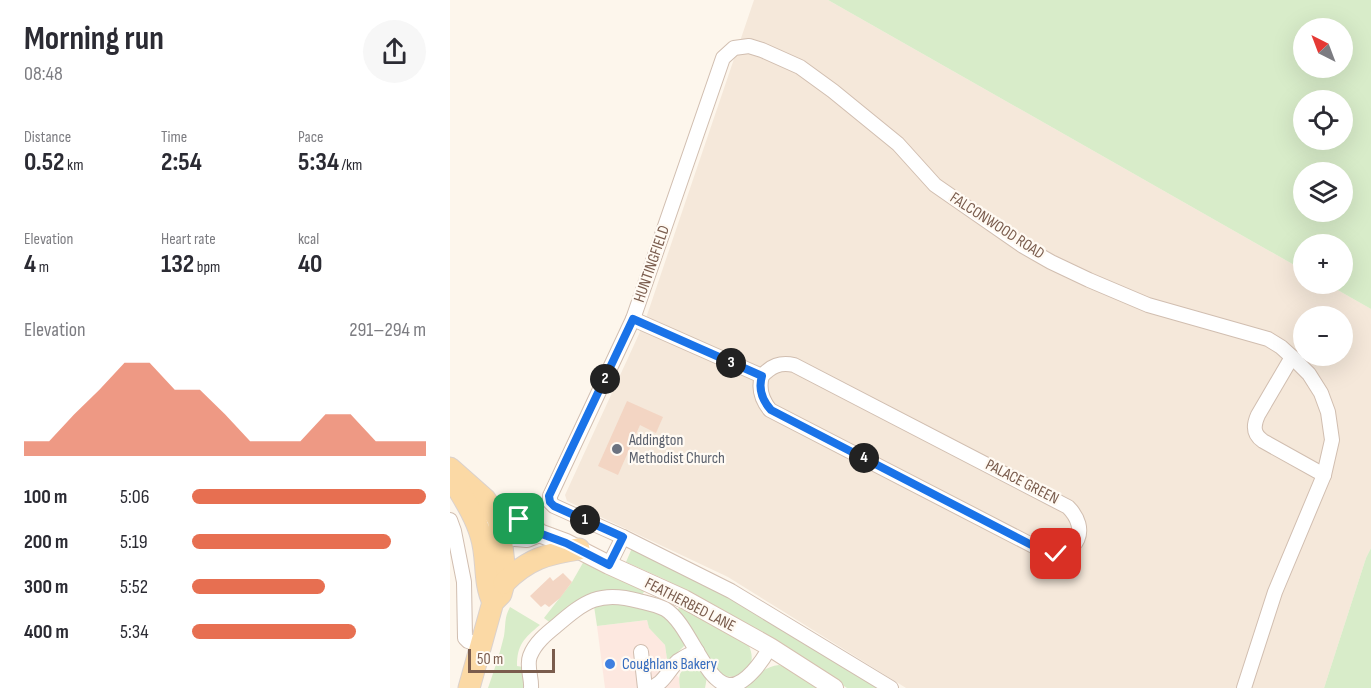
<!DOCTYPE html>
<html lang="en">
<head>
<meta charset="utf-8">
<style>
	:root { --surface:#fff; --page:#f7f7f7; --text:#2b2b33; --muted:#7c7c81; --accent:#e76f51 }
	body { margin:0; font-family:"Sofia Sans Condensed",sans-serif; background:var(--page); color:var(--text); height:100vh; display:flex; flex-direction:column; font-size:22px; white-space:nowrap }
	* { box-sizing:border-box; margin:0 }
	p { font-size:20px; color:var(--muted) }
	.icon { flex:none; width:33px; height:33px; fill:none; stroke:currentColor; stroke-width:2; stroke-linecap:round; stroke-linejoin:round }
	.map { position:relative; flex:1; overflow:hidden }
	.side { display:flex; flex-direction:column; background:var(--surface); width:450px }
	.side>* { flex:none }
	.needle { width:39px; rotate:318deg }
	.fabs { position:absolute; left:843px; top:18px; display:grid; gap:12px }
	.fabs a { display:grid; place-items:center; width:60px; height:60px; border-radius:50%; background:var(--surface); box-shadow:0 6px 24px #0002; font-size:30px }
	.scale { position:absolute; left:18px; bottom:15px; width:87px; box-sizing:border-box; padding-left:6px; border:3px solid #7a5c4d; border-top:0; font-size:16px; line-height:21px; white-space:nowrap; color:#7a5c4d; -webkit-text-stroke:4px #fffaf3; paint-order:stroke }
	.pin { position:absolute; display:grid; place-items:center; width:51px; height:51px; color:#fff; margin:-26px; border-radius:12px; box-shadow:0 3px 9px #0006 }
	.km { position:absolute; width:30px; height:30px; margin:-15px; border-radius:50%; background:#222; color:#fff; font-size:16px; line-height:30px; text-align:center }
	.round { display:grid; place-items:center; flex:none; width:63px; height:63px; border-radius:32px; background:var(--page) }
	.summary { display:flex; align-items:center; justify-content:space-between; height:102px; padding:0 24px }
	h1 { font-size:33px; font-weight:700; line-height:45px }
	.metrics { display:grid; grid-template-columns:repeat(3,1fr); gap:9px; height:102px; padding:6px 24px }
	.metrics div { display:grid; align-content:center }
	.metrics b { font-size:26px; font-weight:700 }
	.metrics small { font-size:16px; font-weight:400 }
	.metrics p { font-size:16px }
	.chart { height:168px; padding:12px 24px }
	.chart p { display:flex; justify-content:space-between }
	.chart svg { width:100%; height:108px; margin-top:6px; fill:var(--accent); opacity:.7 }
	ul { padding:0 24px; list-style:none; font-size:20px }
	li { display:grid; grid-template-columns:96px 72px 1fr; align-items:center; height:45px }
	li i { height:15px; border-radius:8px; background:var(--accent) }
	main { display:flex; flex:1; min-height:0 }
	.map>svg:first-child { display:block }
	.residential { fill:#f5e8da; fill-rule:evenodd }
	.commercial { fill:#fde8e0 }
	.green { fill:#d8ecc9; fill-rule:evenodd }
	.building { fill:#f3d5c3 }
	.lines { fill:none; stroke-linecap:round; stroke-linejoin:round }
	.street-casing { stroke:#d1beb0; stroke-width:16 }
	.secondary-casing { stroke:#d6c0b0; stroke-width:20 }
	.primary-casing { stroke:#dad1cd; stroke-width:23 }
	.street { stroke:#fff; stroke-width:14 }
	.secondary { stroke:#fff; stroke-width:18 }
	.primary { stroke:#fbd9a5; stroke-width:21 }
	.route-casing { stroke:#fff; stroke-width:12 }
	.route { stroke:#1a73e8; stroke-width:8 }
	.worship-dot { fill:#6b7280; stroke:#fffaf3; stroke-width:2 }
	.shop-dot { fill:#3f7fe0; stroke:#fffaf3; stroke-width:2 }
	.labels { text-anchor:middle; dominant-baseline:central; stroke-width:4.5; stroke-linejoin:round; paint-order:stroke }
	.street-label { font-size:16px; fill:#7a5c4d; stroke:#fffaf3 }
	.worship-label { font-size:16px; fill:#5b616d; stroke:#fffaf3; text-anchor:start }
	.shop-label { font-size:16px; fill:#366cbe; stroke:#fffaf3; text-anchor:start }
</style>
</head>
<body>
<main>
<section class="side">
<div class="summary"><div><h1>Morning run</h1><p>08:48</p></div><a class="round"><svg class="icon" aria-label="share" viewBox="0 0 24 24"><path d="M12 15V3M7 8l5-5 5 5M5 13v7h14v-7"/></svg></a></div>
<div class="metrics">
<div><p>Distance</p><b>0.52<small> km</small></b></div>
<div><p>Time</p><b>2:54</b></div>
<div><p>Pace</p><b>5:34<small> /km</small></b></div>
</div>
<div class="metrics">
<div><p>Elevation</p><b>4<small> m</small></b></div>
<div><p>Heart rate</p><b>132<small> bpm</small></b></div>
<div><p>kcal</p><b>40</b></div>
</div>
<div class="chart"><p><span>Elevation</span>291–294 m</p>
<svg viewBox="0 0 160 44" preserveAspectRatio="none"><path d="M0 44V38L10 38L20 27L30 17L40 6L50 6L60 17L70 17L80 27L90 38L100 38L110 38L120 27L130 27L140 38L150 38L160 38V44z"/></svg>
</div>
<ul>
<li><b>100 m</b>5:06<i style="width:100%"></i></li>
<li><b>200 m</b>5:19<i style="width:85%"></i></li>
<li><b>300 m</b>5:52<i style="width:57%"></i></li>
<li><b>400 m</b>5:34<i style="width:70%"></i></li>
</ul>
</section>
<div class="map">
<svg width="921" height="688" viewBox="0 0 921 688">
	<rect width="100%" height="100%" fill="#fdf6ec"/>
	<path class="residential" d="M304 0H378L853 270 854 284H877L921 309V548L916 558 874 688H456L278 577 117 501 115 495 195 321ZM854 316H892V356H854Z"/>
	<path class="commercial" d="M197 620 199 628 215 645 218 666 229 678 230 688H155L147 626Z"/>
	<g class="green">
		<path d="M378 0H921V309L877 284H892V244H854L853 270ZM854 28H892V68H854ZM854 100H892V140H854ZM854 172H892V212H854Z"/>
		<path d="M182 548 279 596 428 688H397L270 608 214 579 176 562Z"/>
		<path d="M921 548V688H874L916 558Z"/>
		<path d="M134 561 195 590 192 595 169 591 102 624 94 618 122 582Z"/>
		<path d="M168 601 210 613 218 618 234 641V646L222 658 218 666 215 645 199 628 197 620 147 626 144 606Z"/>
		<path d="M60 607 90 625C74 638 67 645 67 666L73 667 76 688H38C44 671 50 653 54 636 56 624 54 618 60 607Z"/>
		<path d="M230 607 298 644C310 667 291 682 269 675L226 611Z"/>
		<path d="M329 665 337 668 369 688H290C302 678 313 667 329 665Z"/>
		<path d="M243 666 248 667 257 677 255 688H230C228 674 229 670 243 666Z"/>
	</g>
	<g class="building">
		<path d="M177 401 213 417 206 433 190 425 168 475 148 466Z"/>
		<path d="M113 573 122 582 110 598 99 607 95 604 91 607 80 596 100 577 103 581Z"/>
	</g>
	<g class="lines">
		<defs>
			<g id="street">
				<path d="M183 319 312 376C321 366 330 362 344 365L618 507C640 529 628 556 597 553L320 410C312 400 308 389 312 376"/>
				<path d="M842 357 808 415C803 426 803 434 813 441L874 475"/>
				<path d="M0 520 4 531 14 582 15 638 18 641 30 645"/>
				<path d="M159 565 173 537"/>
				<path d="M191 652 195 688"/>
				<path d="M81 688C82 678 76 666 80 656 85 643 96 634 106 626 135 601 150 590 189 601 197 603 207 605 215 609 239 623 254 681 278 685 295 687 313 660 320 647"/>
				<path d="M198 688C213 686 218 670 228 661 234 657 240 654 247 651"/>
				<path d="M441 688 281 591 173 537 104 506 100 502V496L183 319 273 58 284 48 299 46 312 50 350 67 383 91 448 144 485 185 573 246 601 262 639 280 698 305 818 339 831 347 842 357 859 374 871 393 878 412 882 440 874 475 825 592 794 688"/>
			</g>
			<g id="secondary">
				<path d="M35 521 64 518 82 524 89 533 116 543 159 565 234 599 320 647 384 688"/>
				<path d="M37 538 51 536 77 538 89 533"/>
			</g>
			<g id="primary">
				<path d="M0 468 35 499 48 519 51 536 54 564V583L51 594 43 602 19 688"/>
				<path d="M1 477C12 496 25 515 31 536 38 558 33 582 43 602"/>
				<path d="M54 583C78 559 96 554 129 549"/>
			</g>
		</defs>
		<use href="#street" class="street-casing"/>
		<use href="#secondary" class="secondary-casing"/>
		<use href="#primary" class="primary-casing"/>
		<use href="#street" class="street"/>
		<use href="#secondary" class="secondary"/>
		<use href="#primary" class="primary"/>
	</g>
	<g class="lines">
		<defs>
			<path id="route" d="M69 519 82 524 89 533 116 543 159 565 173 537 104 506 100 502 99 496 183 319 312 376C308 389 312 400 321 410L597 553 606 554"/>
		</defs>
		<use href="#route" class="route-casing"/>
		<use href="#route" class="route"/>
	</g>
	<circle class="worship-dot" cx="167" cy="449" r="6"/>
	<circle class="shop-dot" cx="160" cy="664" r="6"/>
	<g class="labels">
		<g class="street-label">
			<text transform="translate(547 226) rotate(33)">FALCONWOOD ROAD</text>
			<text transform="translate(202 264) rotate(-71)">HUNTINGFIELD</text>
			<text transform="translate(572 482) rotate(27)">PALACE GREEN</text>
			<text transform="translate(240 605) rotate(27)">FEATHERBED LANE</text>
		</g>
		<g class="worship-label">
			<text x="179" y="440">Addington<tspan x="179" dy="18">Methodist Church</tspan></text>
		</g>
		<g class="shop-label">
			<text x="172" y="664">Coughlans Bakery</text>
		</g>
	</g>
</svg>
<div class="fabs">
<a><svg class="needle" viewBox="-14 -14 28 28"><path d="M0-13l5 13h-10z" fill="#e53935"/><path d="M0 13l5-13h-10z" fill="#7c7c81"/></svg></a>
<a><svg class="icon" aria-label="locate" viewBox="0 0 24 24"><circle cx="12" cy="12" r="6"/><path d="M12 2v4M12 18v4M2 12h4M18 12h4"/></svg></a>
<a><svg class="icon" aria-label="layers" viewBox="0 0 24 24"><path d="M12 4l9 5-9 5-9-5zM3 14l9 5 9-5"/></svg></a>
<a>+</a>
<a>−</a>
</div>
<div class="scale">50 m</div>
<div class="pin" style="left:69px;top:519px;background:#1e9e55"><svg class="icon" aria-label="arrive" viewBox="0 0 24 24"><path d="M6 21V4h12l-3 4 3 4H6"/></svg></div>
<div class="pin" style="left:606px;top:554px;background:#d93025"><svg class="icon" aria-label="check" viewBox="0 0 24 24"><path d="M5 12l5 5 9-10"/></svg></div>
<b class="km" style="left:135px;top:520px">1</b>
<b class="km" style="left:155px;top:379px">2</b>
<b class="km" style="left:281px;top:363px">3</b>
<b class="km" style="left:414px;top:458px">4</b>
</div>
</main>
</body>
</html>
